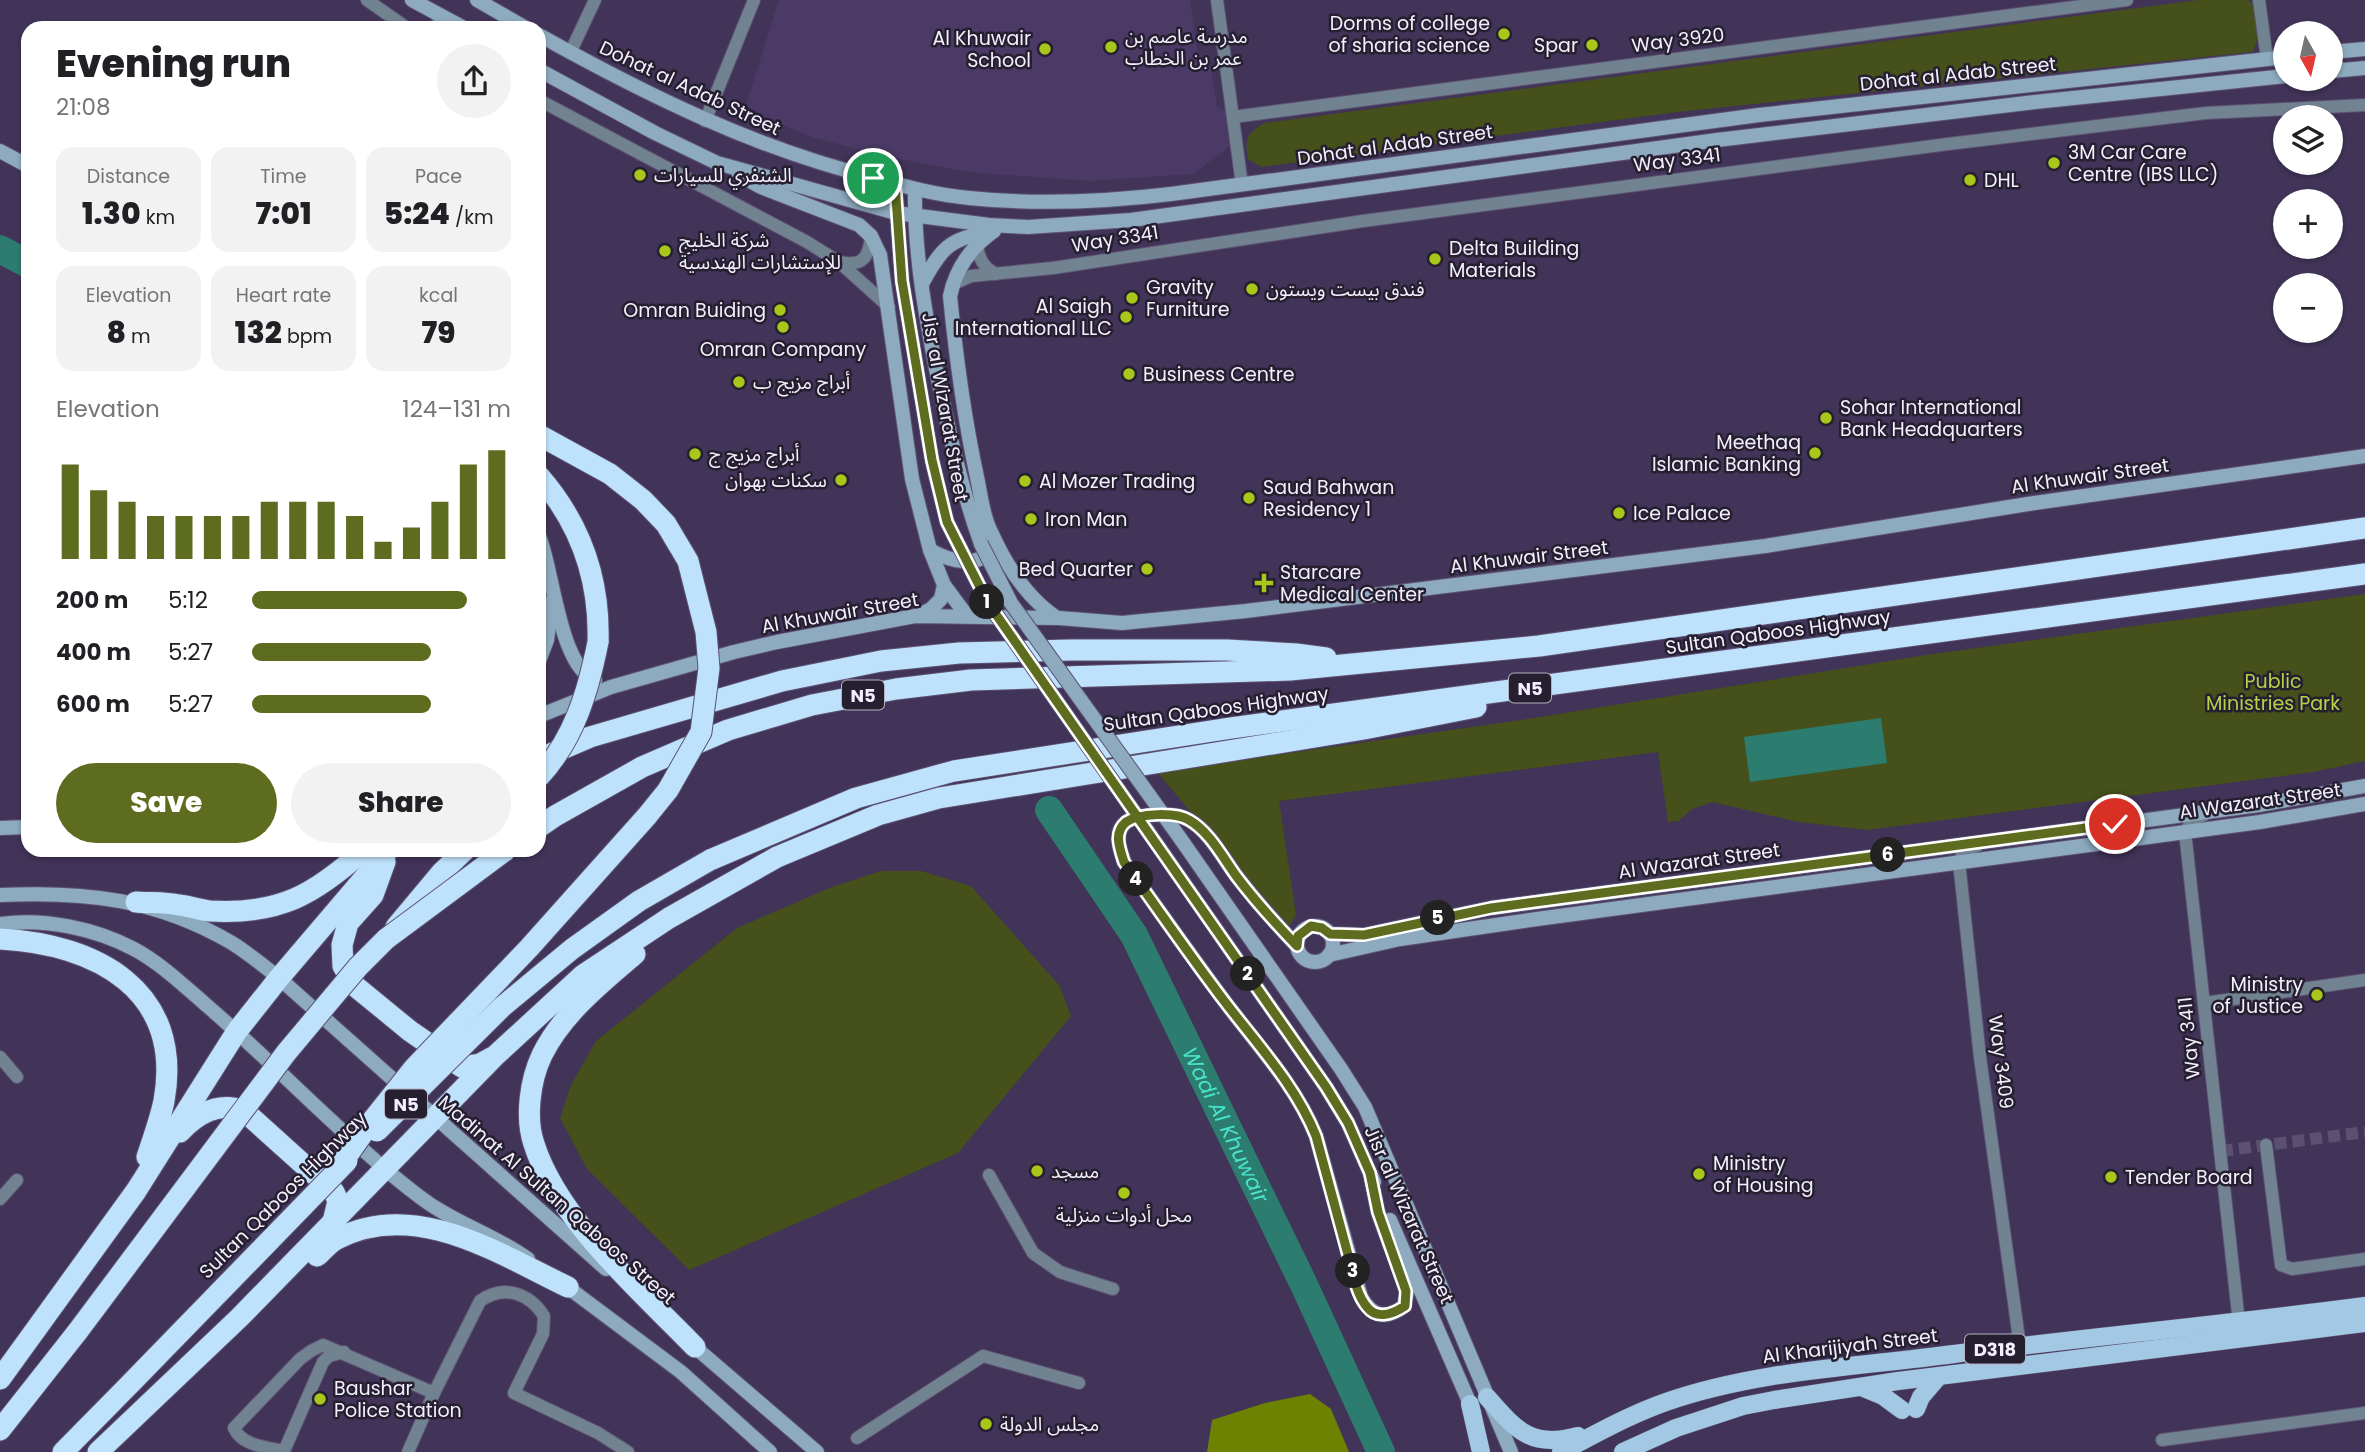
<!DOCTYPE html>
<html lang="en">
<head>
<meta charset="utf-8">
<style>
	:root { --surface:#fff; --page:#f2f2f2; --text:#202124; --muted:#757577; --accent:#5e6c20 }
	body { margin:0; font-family:Poppins,"Noto Sans Arabic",sans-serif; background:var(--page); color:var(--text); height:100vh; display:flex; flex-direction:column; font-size:26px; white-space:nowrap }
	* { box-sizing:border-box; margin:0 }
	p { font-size:23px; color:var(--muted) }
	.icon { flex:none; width:38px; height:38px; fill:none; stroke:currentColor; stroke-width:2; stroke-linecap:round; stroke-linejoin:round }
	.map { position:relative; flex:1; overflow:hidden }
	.sheet { position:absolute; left:21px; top:21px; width:525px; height:836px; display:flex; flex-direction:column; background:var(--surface); border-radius:21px; box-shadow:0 2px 5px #0004 }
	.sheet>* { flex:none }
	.needle { width:46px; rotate:172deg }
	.buttons { position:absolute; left:2273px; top:21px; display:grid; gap:14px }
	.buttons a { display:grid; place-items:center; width:70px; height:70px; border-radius:50%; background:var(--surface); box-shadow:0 2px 5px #0004; font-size:35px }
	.pin { position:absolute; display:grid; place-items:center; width:60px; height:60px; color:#fff; margin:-30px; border:4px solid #fff; border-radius:50%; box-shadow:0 2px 7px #0007 }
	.km { position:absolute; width:35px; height:35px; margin:-18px; border-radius:50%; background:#222; color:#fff; font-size:19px; line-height:35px; text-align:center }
	.round { display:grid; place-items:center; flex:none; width:74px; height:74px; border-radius:37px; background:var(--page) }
	.head { display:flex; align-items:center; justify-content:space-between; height:119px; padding:0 35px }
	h1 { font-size:38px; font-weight:800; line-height:52px }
	.metrics { display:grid; grid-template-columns:repeat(3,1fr); gap:10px; height:119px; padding:7px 35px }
	.metrics div { display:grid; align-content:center; border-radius:18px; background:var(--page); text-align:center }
	.metrics b { font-size:30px; font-weight:800 }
	.metrics small { font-size:19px; font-weight:400 }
	.metrics p { font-size:19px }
	.chart { height:196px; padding:14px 35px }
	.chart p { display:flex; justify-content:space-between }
	.chart svg { width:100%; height:126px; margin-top:7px; stroke:var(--accent); stroke-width:6 }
	.primary-button { display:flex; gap:14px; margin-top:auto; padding:14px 35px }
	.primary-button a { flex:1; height:80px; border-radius:42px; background:var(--accent); color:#fff; font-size:28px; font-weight:800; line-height:80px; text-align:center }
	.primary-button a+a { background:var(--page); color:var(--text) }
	ul { padding:0 35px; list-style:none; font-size:23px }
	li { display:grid; grid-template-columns:112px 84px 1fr; align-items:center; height:52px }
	li i { height:18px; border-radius:9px; background:var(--accent) }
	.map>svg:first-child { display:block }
	.built { fill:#4b3a66 }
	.green { fill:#45501b }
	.forest { fill:#6e8202 }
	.water { fill:#2c7d70 }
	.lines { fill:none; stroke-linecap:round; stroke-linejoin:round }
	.river { stroke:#2c7d70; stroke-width:28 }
	.street-tunnel { stroke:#5c5071; stroke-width:12; stroke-dasharray:12 6; stroke-linecap:butt }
	.street-casing { stroke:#5d5272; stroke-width:14 }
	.secondary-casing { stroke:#5d5272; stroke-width:16 }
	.primary-casing { stroke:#5d5272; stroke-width:19 }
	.highway-casing { stroke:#5d5272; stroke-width:23 }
	.street { stroke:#718290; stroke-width:12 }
	.secondary { stroke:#8daabf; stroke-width:14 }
	.primary { stroke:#a3c8e3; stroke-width:18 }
	.highway { stroke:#bfe2fc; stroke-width:21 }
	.secondary-bridge-casing { stroke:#5d5272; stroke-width:16; stroke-linecap:butt }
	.highway-bridge-casing { stroke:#5d5272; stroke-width:23; stroke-linecap:butt }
	.secondary-bridge { stroke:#8daabf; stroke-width:14 }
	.highway-bridge { stroke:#bfe2fc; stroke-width:21 }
	.route-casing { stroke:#fff; stroke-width:14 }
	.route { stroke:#5e6c20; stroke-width:9 }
	.poi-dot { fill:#a9c71a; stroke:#251f30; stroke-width:2.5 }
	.labels { text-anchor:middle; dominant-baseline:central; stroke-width:5; stroke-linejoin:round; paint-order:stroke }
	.shield { fill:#251f30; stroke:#b5b1c0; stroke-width:2 }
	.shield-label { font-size:18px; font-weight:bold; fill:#f3effd }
	.poi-label { font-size:19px; fill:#f3effd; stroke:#251f30; text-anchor:start }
	.street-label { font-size:19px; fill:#f3effd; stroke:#251f30 }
	.park-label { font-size:19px; fill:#b6d347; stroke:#251f30 }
	.water-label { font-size:21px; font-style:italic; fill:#49e4cb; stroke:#251f30 }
</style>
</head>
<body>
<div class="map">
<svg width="2365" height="1452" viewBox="0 0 2365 1452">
	<rect width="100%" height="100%" fill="#413458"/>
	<path class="built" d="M779 0H1190L1198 56 1209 54 1217 107 1225 111 1229 147 1193 174 1089 181 968 172 884 156 815 138 771 121 746 105Z"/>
	<g class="green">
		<path d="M2198 0H2247L2252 3C2255 19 2262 39 2252 52L1677 112 1261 167 1248 159C1245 138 1245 135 1264 123Z"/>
		<path d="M2365 594V761L2313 772 1867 830 1799 822 1712 802 1692 809 1679 821 1668 822 1658 752 1279 801 1296 915 1288 928 1157 772 1521 720 1926 655Z"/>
		<path d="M881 871H921L971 886 1059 985 1071 1016 958 1153 689 1270 587 1169 560 1118 571 1085 596 1041 737 928 832 887Z"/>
	</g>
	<path class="forest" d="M1310 1394 1331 1409 1349 1452H1207L1212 1420 1265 1403Z"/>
	<path class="water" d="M1881 718 1887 763 1750 782 1744 737Z"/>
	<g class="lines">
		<g class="river">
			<path d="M0 249 28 264"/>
			<path id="s1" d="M1049 810 1134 935 1305 1287 1381 1452"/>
		</g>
		<path class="street-tunnel" d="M2221 1151 2365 1132"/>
		<defs>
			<g id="street">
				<path d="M367 0 407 28"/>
				<path d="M1217 0 1242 185"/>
				<path d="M2259 0 2267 59"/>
				<path d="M434 28 443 16"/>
				<path d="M570 53 595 0"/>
				<path d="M539 100 807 242 839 262 889 307"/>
				<path d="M1233 117 2127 0"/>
				<path d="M705 121 754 0"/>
				<path d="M977 245C979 259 983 267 996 274"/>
				<path d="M840 262C863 267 869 257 871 236"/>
				<path d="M953 284 971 276 1053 268 1363 221 1948 144 2206 113 2365 105"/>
				<path d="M2204 815 2193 819 2185 832 2239 1323"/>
				<path d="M1977 846 1964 851 1959 862 1980 1057 2020 1346"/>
				<path d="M2205 1003 2365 980"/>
				<path d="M0 1057 17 1077"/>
				<path d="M2266 1145 2281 1265 2292 1269 2365 1259"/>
				<path d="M989 1175 1033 1253 1060 1272 1113 1289"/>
				<path d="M0 1199 17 1180"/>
				<path d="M344 1352 329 1356 323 1362 284 1451C266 1447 242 1446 234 1428L300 1359 311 1351 323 1345 434 1393"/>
				<path d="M857 1438 983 1356 1079 1383"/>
				<path d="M2162 1440 2365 1413"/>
				<path d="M408 1452 434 1393 480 1301C504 1284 529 1293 544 1316L543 1334 514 1393 598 1433 628 1452"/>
			</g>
			<g id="secondary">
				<path d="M412 0 464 28"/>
				<path d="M477 0 526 28"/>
				<path d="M539 35C645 94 752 147 871 177 903 186 936 195 969 198 1037 205 1104 202 1171 194L1759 115 2286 57"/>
				<path d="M2331 52 2365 49"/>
				<path d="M539 70 655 133 717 163 896 213 989 225 1028 227 1131 220 1717 140 2035 102 2286 76"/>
				<path d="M2331 71 2365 68"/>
				<path d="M0 151 28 166"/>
				<path d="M739 175 761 187 859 225 871 236 880 255 912 479 930 550 944 585 941 599 931 609 919 615"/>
				<path d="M895 184 902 281 932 460 947 522"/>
				<path d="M915 189C914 251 925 313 937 374 949 432 961 488 981 544"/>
				<path d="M994 231C971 247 956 268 950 296 956 357 964 417 977 477 981 496 983 517 992 534 1007 567 1027 598 1057 618"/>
				<path d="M922 284C941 248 950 238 990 232"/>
				<path d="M539 536C553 569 559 666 595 680"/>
				<path d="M930 550C948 560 981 572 992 545"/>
				<path d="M944 585 967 616"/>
				<path d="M539 661 547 640 553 599"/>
				<path d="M539 716 611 687 734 652 777 642 915 616 1059 618 1122 623 1246 611 1765 546 2028 504 2365 456"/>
				<path d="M0 828 28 827"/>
				<path d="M1180 838 1341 1069 1365 1107 1511 1452"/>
				<path d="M1158 846 1326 1087 1348 1123 1374 1182"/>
				<path d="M0 895C85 891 157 899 232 943 248 953 264 966 279 978L606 1269"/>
				<path d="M0 924C44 918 94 928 134 949 160 963 182 984 205 1004 267 1057 323 1116 385 1169 401 1182 418 1197 436 1208 466 1227 499 1238 528 1259"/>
				<circle cx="1315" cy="944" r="18"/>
				<path d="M1330 934 1364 935 1491 908 2259 805 2365 786"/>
				<path d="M1297 946C1276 924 1256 901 1237 877 1223 858 1210 832 1189 820 1176 812 1139 813 1126 822 1113 833 1120 849 1124 862 1159 910 1193 959 1229 1007 1260 1048 1297 1088 1316 1136L1361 1297C1373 1317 1386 1320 1404 1306L1407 1291 1378 1212 1370 1173"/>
				<path d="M1329 955 1400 939 1537 919 2260 822 2365 804"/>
				<path d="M1390 1220 1474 1413"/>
				<path d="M562 1283 681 1372 770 1452"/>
				<path d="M689 1342 817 1452"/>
			</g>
			<g id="primary">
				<path d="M1861 1387 1883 1396 1902 1410"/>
				<path d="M1487 1397C1516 1430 1531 1449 1578 1436"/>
				<path d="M1470 1404 1481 1452"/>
				<path d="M1916 1409 1921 1397 1939 1376"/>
				<path d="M1561 1452C1596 1434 1629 1415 1666 1402 1758 1370 1858 1367 1954 1354 2091 1337 2228 1324 2365 1306"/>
				<path d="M1623 1452 1676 1428 1743 1406 1774 1400 1898 1381 2365 1323"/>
			</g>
			<g id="highway">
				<path d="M539 476C580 523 600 579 598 642"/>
				<path d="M539 759 590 737 782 681 881 661 959 653 1070 650H1227L1296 654 1326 658"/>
				<path d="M539 827 555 816 642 767 728 730 812 705 896 689 971 680 1290 670 1539 646 2365 528"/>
				<path d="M710 860 856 798 954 771 1231 728 2365 574"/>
				<path d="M385 862 373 895 348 923 342 945 343 966 355 986 410 1031 462 1067 480 1064 491 1058"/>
				<path d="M136 902C150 903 165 902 179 905 189 906 200 910 210 911 279 915 314 895 364 850"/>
				<path d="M396 927 442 872 465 850"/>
				<path d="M0 939C96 944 184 990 164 1101 160 1120 153 1139 147 1157"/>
				<path d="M635 954C601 983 562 1014 542 1055 530 1080 525 1118 534 1144 558 1220 641 1291 695 1347"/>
				<path d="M180 1132C197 1114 218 1101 244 1111L334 1192 338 1201 333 1222"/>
				<path d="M317 1256C323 1251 330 1242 337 1239 415 1198 499 1254 568 1287"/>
				<path d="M0 1379 136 1191 237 1031 279 978 388 850"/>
				<path d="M0 1430 78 1331"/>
				<path d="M63 1452 131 1383"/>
				<path d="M98 1452 239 1318 496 1055 583 975 669 918 777 857 878 815 939 798 1364 729 1476 707"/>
			</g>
		</defs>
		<use href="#street" class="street-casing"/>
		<use href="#secondary" class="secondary-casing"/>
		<use href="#primary" class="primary-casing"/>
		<use href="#highway" class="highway-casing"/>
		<use href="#street" class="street"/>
		<use href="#secondary" class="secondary"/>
		<use href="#primary" class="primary"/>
		<use href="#highway" class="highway"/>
		<defs>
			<g id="secondary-bridge">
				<path d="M947 522 988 603 1158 846"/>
				<path d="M981 544 1011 603 1180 838"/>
			</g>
			<g id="highway-bridge">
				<path d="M539 777C574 739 588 692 598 642"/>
				<path d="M377 1131 502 1007 572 949 639 901 710 860"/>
				<path d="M337 1170 371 1122 414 1068 529 948 647 816 668 790 701 732 709 668 706 632 688 561 666 524 643 500 610 474 539 435"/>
				<path d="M78 1331 286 1053 358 967 386 939 506 850"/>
				<path d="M131 1383 347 1161"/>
			</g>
		</defs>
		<use href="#secondary-bridge" class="secondary-bridge-casing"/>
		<use href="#highway-bridge" class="highway-bridge-casing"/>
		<use href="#secondary-bridge" class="secondary-bridge"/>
		<use href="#highway-bridge" class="highway-bridge"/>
	</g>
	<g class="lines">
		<defs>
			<path id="route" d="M873 178 895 184 902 281 932 460 947 522 988 603 1326 1087 1348 1123 1370 1173 1378 1212 1406 1291 1405 1306C1393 1314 1377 1320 1367 1307 1355 1293 1352 1268 1347 1251 1337 1213 1326 1174 1316 1136 1296 1086 1258 1045 1225 1002 1190 956 1158 909 1124 862 1120 849 1113 833 1126 822 1139 813 1176 812 1189 820 1210 832 1223 858 1237 877 1255 901 1276 924 1297 946L1298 936 1311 926 1322 928 1330 934 1364 935 1491 908 2115 824"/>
		</defs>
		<use href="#route" class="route-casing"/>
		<use href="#route" class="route"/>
	</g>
	<g class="poi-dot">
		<circle cx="1504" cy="34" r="7"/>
		<circle cx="1592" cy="45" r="7"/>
		<circle cx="1111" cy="47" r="7"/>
		<circle cx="1045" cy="49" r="7"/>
		<circle cx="2054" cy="163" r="7"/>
		<circle cx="640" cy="175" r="7"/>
		<circle cx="1970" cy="180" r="7"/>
		<circle cx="665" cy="251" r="7"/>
		<circle cx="1435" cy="259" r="7"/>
		<circle cx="1252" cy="289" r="7"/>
		<circle cx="1132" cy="298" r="7"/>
		<circle cx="780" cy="310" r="7"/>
		<circle cx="1126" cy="317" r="7"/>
		<circle cx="783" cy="327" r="7"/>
		<circle cx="1129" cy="374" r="7"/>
		<circle cx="739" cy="382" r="7"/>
		<circle cx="1826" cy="418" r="7"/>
		<circle cx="1815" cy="453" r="7"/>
		<circle cx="695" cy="454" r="7"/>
		<circle cx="841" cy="480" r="7"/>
		<circle cx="1025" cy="481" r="7"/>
		<circle cx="1249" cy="498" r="7"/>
		<circle cx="1619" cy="513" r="7"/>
		<circle cx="1031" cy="519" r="7"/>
		<circle cx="1147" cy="569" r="7"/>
		<path d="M1260.5 572.5h7v7h7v7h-7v7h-7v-7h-7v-7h7z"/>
		<circle cx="2317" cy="995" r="7"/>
		<circle cx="1037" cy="1171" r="7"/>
		<circle cx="1699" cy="1174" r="7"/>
		<circle cx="2111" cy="1177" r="7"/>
		<circle cx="1124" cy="1193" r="7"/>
		<circle cx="320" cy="1399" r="7"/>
		<circle cx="986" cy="1424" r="7"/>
	</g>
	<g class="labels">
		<g class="shield">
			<rect x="1509" y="673.5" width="42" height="29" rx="5"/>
			<rect x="842" y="680.5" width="42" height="29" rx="5"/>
			<rect x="385" y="1089.5" width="42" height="29" rx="5"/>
			<rect x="1965" y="1334.5" width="60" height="29" rx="5"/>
		</g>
		<g class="shield-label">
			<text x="1530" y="688">N5</text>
			<text x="863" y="695">N5</text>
			<text x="406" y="1104">N5</text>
			<text x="1995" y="1349">D318</text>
		</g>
		<g class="poi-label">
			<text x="1490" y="23" text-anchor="end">Dorms of college<tspan x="1490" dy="22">of sharia science</tspan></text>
			<text x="1125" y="36">مدرسة عاصم بن<tspan x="1125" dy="22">عمر بن الخطاب</tspan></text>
			<text x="1031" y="38" text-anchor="end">Al Khuwair<tspan x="1031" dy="22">School</tspan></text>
			<text x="1578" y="45" text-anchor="end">Spar</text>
			<text x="2068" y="152">3M Car Care<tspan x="2068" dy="22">Centre (IBS LLC)</tspan></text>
			<text x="654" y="175">الشنفري للسيارات</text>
			<text x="1984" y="180">DHL</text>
			<text x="679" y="240">شركة الخليج<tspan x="679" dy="22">للإستشارات الهندسية</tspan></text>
			<text x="1449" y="248">Delta Building<tspan x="1449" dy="22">Materials</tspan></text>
			<text x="1146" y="287">Gravity<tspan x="1146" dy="22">Furniture</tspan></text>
			<text x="1266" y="289">فندق بيست ويستون</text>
			<text x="1112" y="306" text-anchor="end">Al Saigh<tspan x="1112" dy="22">International LLC</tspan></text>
			<text x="766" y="310" text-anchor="end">Omran Buiding</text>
			<text x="783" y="349" text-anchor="middle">Omran Company</text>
			<text x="1143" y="374">Business Centre</text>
			<text x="753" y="382">أبراج مزيج ب</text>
			<text x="1840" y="407">Sohar International<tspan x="1840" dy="22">Bank Headquarters</tspan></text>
			<text x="1801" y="442" text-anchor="end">Meethaq<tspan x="1801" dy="22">Islamic Banking</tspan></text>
			<text x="709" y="454">أبراج مزيج ج</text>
			<text x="827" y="480" text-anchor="end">سكنات بهوان</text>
			<text x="1039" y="481">Al Mozer Trading</text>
			<text x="1263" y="487">Saud Bahwan<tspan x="1263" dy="22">Residency 1</tspan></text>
			<text x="1633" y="513">Ice Palace</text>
			<text x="1045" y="519">Iron Man</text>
			<text x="1133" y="569" text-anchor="end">Bed Quarter</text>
			<text x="1280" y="572">Starcare<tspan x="1280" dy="22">Medical Center</tspan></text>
			<text x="2303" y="984" text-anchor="end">Ministry<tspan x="2303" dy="22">of Justice</tspan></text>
			<text x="1713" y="1163">Ministry<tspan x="1713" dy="22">of Housing</tspan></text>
			<text x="1051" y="1171">مسجد</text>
			<text x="2125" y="1177">Tender Board</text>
			<text x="1124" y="1215" text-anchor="middle">محل أدوات منزلية</text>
			<text x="334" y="1388">Baushar<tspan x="334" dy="22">Police Station</tspan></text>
			<text x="1000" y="1424">مجلس الدولة</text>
		</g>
		<g class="street-label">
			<text transform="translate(1678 40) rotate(-7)">Way 3920</text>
			<text transform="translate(1958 74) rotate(-6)">Dohat al Adab Street</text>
			<text transform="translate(690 88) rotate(25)">Dohat al Adab Street</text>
			<text transform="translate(1395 145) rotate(-8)">Dohat al Adab Street</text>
			<text transform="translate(1677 160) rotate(-7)">Way 3341</text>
			<text transform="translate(1115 239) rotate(-9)">Way 3341</text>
			<text transform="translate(945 407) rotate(80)">Jisr al Wizarat Street</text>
			<text transform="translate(2090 476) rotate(-8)">Al Khuwair Street</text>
			<text transform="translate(1529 557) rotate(-7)">Al Khuwair Street</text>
			<text transform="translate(840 613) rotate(-10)">Al Khuwair Street</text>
			<text transform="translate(1778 632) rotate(-8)">Sultan Qaboos Highway</text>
			<text transform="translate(1216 709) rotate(-8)">Sultan Qaboos Highway</text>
			<text transform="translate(2260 801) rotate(-8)">Al Wazarat Street</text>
			<text transform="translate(1699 861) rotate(-8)">Al Wazarat Street</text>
			<text transform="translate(2189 1038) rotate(-96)">Way 3411</text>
			<text transform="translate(2001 1062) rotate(83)">Way 3409</text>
			<text transform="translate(283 1195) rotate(-45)">Sultan Qaboos Highway</text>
			<text transform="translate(557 1200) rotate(41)">Madinat Al Sultan Qaboos Street</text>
			<text transform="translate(1409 1215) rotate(66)">Jisr al Wizarat Street</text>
			<text transform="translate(1850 1346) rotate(-7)">Al Kharijiyah Street</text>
		</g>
		<g class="park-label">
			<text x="2273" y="681">Public<tspan x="2273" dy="22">Ministries Park</tspan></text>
		</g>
		<g class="water-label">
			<text stroke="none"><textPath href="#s1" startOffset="362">Wadi Al Khuwair</textPath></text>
		</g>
	</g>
</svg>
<div class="buttons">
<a><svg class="needle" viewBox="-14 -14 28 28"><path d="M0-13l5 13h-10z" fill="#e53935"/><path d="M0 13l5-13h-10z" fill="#757577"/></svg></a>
<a><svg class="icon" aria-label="layers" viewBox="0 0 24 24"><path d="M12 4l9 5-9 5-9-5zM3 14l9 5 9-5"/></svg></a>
<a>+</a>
<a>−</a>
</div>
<div class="pin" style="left:873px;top:178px;background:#1e9e55"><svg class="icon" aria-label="arrive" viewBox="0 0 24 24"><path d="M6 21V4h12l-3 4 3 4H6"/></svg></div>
<div class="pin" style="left:2115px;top:824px;background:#d93025"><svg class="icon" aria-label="check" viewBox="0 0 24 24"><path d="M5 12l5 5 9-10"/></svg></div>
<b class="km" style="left:987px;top:602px">1</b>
<b class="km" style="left:1248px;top:974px">2</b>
<b class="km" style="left:1353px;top:1271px">3</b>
<b class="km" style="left:1136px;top:879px">4</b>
<b class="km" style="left:1438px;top:918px">5</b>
<b class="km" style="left:1888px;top:855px">6</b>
<section class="sheet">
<div class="head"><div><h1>Evening run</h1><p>21:08</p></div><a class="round"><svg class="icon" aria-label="share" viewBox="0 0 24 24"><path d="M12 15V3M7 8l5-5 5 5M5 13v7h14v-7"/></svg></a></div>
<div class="metrics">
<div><p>Distance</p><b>1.30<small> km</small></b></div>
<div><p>Time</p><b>7:01</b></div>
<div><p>Pace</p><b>5:24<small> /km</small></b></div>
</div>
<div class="metrics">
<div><p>Elevation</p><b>8<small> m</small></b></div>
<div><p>Heart rate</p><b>132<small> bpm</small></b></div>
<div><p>kcal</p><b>79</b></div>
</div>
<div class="chart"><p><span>Elevation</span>124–131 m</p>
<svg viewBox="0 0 160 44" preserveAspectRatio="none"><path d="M5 44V11M15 44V20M25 44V24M35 44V29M45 44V29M55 44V29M65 44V29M75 44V24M85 44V24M95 44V24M105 44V29M115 44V38M125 44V33M135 44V24M145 44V11M155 44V6"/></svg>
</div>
<ul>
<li><b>200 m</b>5:12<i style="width:83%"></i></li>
<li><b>400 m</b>5:27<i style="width:69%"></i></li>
<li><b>600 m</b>5:27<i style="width:69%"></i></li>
</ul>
<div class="primary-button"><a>Save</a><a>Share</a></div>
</section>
</div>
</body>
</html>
